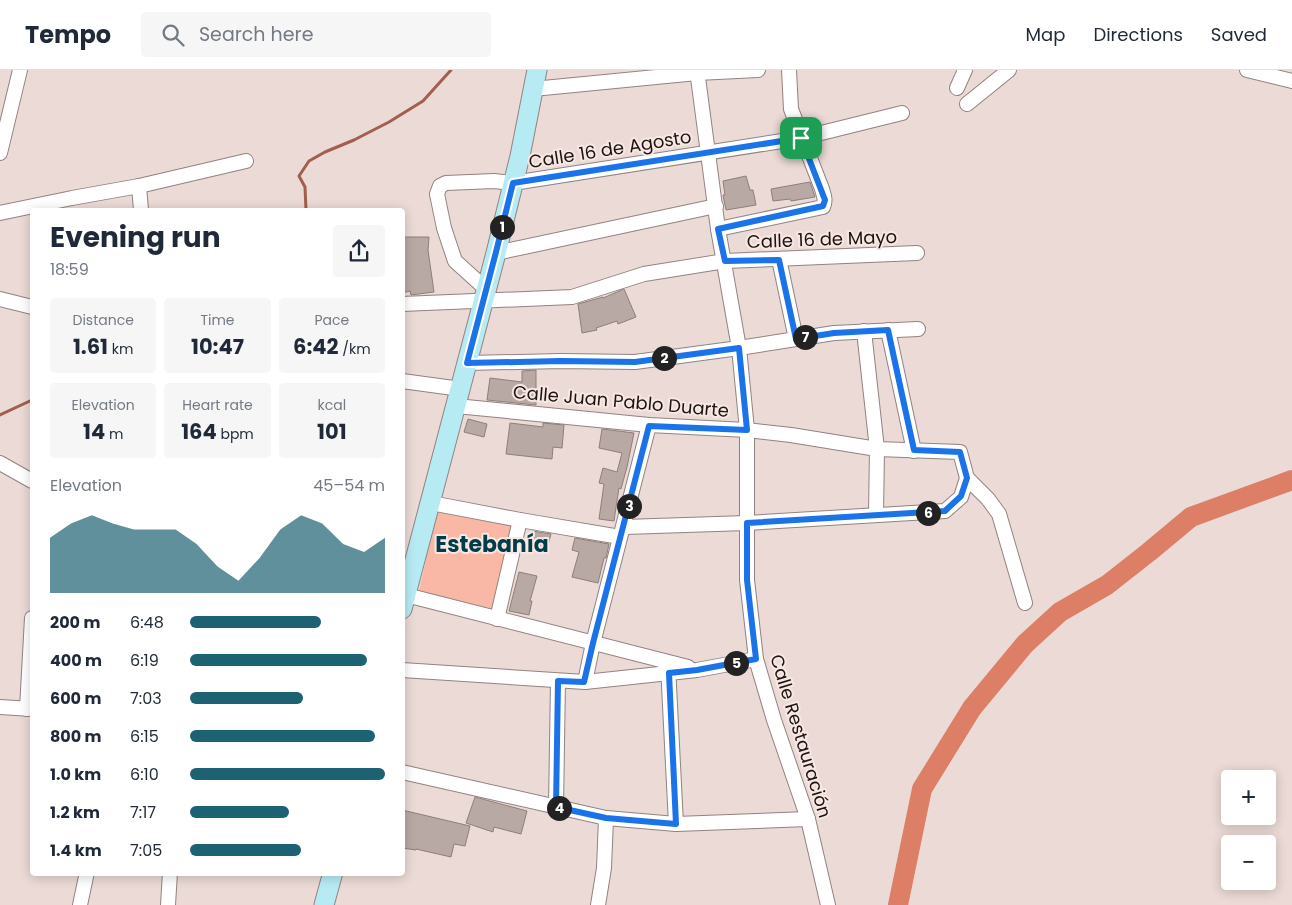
<!DOCTYPE html>
<html lang="en">
<head>
<meta charset="utf-8">
<style>
	:root { --surface:#fff; --page:#f6f6f7; --text:#1f2937; --muted:#747a83; --line:#e0e1e3; --accent:#1c6273 }
	body { margin:0; font-family:Poppins,sans-serif; background:var(--page); color:var(--text); height:100vh; display:flex; flex-direction:column; font-size:19px; white-space:nowrap }
	* { box-sizing:border-box; margin:0 }
	p { font-size:16px; color:var(--muted) }
	.icon { flex:none; width:28px; height:28px; fill:none; stroke:currentColor; stroke-width:2; stroke-linecap:round; stroke-linejoin:round }
	.map { position:relative; flex:1; overflow:hidden }
	.sheet { position:absolute; left:30px; top:138px; width:375px; height:668px; display:flex; flex-direction:column; background:var(--surface); border-radius:5px; box-shadow:0 2px 12px #0003 }
	.sheet>* { flex:none }
	.fabs { position:absolute; left:1221px; top:700px; display:grid; gap:10px }
	.fabs a { display:grid; place-items:center; width:55px; height:55px; border-radius:5px; background:var(--surface); box-shadow:0 2px 12px #0003; font-size:25px }
	.pin { position:absolute; display:grid; place-items:center; width:42px; height:42px; color:#fff; margin:-21px; border-radius:10px; box-shadow:0 2px 8px #0006 }
	.km { position:absolute; width:25px; height:25px; margin:-12px; border-radius:50%; background:#222; color:#fff; font-size:14px; line-height:25px; text-align:center }
	.round { display:grid; place-items:center; flex:none; width:52px; height:52px; border-radius:5px; background:var(--page) }
	.summary { display:flex; align-items:center; justify-content:space-between; height:85px; padding:0 20px }
	h1 { font-size:28px; font-weight:700; line-height:38px }
	.stats { display:grid; grid-template-columns:repeat(3,1fr); gap:8px; height:85px; padding:5px 20px }
	.stats div { display:grid; align-content:center; border-radius:5px; background:var(--page); text-align:center }
	.stats b { font-size:21px; font-weight:700 }
	.stats small { font-size:14px; font-weight:400 }
	.stats p { font-size:14px }
	.chart { height:140px; padding:10px 20px }
	.chart p { display:flex; justify-content:space-between }
	.chart svg { width:100%; height:90px; margin-top:5px; fill:var(--accent); opacity:.7 }
	ul { padding:0 20px; list-style:none; font-size:16px }
	li { display:grid; grid-template-columns:80px 60px 1fr; align-items:center; height:38px }
	li i { height:12px; border-radius:6px; background:var(--accent) }
	header { display:flex; align-items:center; gap:30px; box-sizing:border-box; height:70px; padding:0 25px; background:var(--surface); border-bottom:1px solid var(--line) }
	header strong { font-size:24px }
	nav { display:flex; gap:28px; margin-inline-start:auto; font-size:18px }
	.search { width:350px; height:45px; background:var(--page); display:flex; align-items:center; gap:12px; box-sizing:border-box; padding:0 18px; border-radius:5px; color:var(--muted); font-size:19px }
	.map>svg:first-child { display:block }
	.green { fill:#f9b7a6 }
	.lines { fill:none; stroke-linecap:round; stroke-linejoin:round }
	.stream { stroke:#a25e4e; stroke-width:3 }
	.river { stroke:#dd7e67; stroke-width:20 }
	.building { fill:#b9a9a5; stroke:#8e7f7b }
	.street-casing { stroke:#928380; stroke-width:16 }
	.secondary-casing { stroke:#928380; stroke-width:21 }
	.street { stroke:#fff; stroke-width:14 }
	.secondary { stroke:#b7ebf4; stroke-width:19 }
	.route-casing { stroke:#fff; stroke-width:10 }
	.route { stroke:#1a73e8; stroke-width:6 }
	.labels { text-anchor:middle; dominant-baseline:central; stroke-width:4; stroke-linejoin:round; paint-order:stroke }
	.street-label { font-size:18px; fill:#1a1513; stroke:#f8e7e3 }
	.district-label { font-size:22px; font-weight:bold; fill:#003d49; stroke:#f8e7e3 }
</style>
</head>
<body>
<header>
<strong>Tempo</strong>
<div class="search"><svg class="icon" aria-label="search" viewBox="0 0 24 24"><circle cx="10" cy="10" r="6"/><path d="M15 15l6 6"/></svg>Search here</div>
<nav><a>Map</a><a>Directions</a><a>Saved</a></nav>
</header>
<div class="map">
<svg width="1292" height="835" viewBox="0 0 1292 835">
	<rect width="100%" height="100%" fill="#ebdad6"/>
	<path class="green" d="M437 441 513 455 493 539 419 521Z"/>
	<g class="lines">
		<g class="stream">
			<path d="M306 140 305 117 299 106 309 91 325 82 354 70 389 52 423 31 451 0"/>
			<path d="M0 345 32 330"/>
		</g>
		<path class="river" d="M898 835 922 719 972 638 1025 574 1060 542 1107 515 1149 482 1191 447 1292 410"/>
	</g>
	<g class="building">
		<path d="M746 106 750 120H753L756 135 726 140 723 125H725L723 111Z"/>
		<path d="M810 112 815 127 791 131 790 129 773 131 771 119Z"/>
		<path d="M402 167H429L428 180 434 222 411 225 410 221 402 223Z"/>
		<path d="M624 219 636 247 618 254 617 251 596 258 597 260 582 263 578 234 603 227V228Z"/>
		<path d="M536 300V335L487 330 490 308 522 312V301Z"/>
		<path d="M468 349 487 354 484 367 464 362Z"/>
		<path d="M510 353 543 357V353L564 355 562 378 553 377 552 389 506 384Z"/>
		<path d="M602 359 634 363 627 397 621 419 619 418 614 451 599 449 604 414 599 413 603 398 617 402 622 383 599 378Z"/>
		<path d="M532 461 551 464 547 479 529 475Z"/>
		<path d="M575 468 609 474 606 488H604L598 513 572 507 579 482 572 480Z"/>
		<path d="M519 502 537 506 530 531H532L529 545 509 541Z"/>
		<path d="M475 727 527 741 521 764 494 757 493 762 466 753Z"/>
		<path d="M402 740 470 756 465 776 454 774 451 787 416 779V780L402 778Z"/>
	</g>
	<g class="lines">
		<defs>
			<g id="street">
				<path d="M697 0 718 159 739 278 747 360V510L756 589 774 650 808 749 828 835"/>
				<path d="M1247 0 1292 11"/>
				<path d="M957 18 965 0"/>
				<path d="M533 19 697 3 758 0"/>
				<path d="M967 34 1009 0"/>
				<path d="M0 83 20 0"/>
				<path d="M139 116 141 140"/>
				<path d="M0 143 72 128 139 116 246 91"/>
				<path d="M718 159 823 137C826 130 824 126 822 119L791 39 789 0"/>
				<path d="M496 183 716 136"/>
				<path d="M779 189 796 269"/>
				<path d="M486 219 455 191 444 158 437 124 440 116 446 113 494 111 513 113 801 68 902 43"/>
				<path d="M0 229 32 237"/>
				<path d="M402 234 572 227 644 204 725 191 917 183"/>
				<path d="M888 260 914 381"/>
				<path d="M864 261 877 379 876 445"/>
				<path d="M467 293 561 291 635 292 739 278 834 263 918 259"/>
				<path d="M402 311 461 319"/>
				<path d="M456 336 649 355 747 360 791 365 877 379 960 382 967 408 961 427 945 441 747 453 624 457"/>
				<path d="M0 393 32 411"/>
				<path d="M967 408 988 429 999 444 1025 533"/>
				<path d="M431 433 520 450 620 467"/>
				<path d="M402 524 688 597"/>
				<path d="M497 549 520 450"/>
				<path d="M668 596 676 754"/>
				<path d="M402 600 585 612 697 600 756 589"/>
				<path d="M585 612 593 573 649 355"/>
				<path d="M0 637 32 639"/>
				<path d="M27 639 32 548"/>
				<path d="M402 702 606 748 676 754 808 749"/>
				<path d="M556 737 558 611"/>
				<path d="M80 835 87 802"/>
				<path d="M168 835 170 802"/>
				<path d="M598 835 604 798 606 748"/>
			</g>
			<g id="secondary">
				<path d="M402 539 496 183 520 86 537 0"/>
				<path d="M324 835 333 802"/>
			</g>
		</defs>
		<use href="#street" class="street-casing"/>
		<use href="#secondary" class="secondary-casing"/>
		<use href="#street" class="street"/>
		<use href="#secondary" class="secondary"/>
	</g>
	<g class="lines">
		<defs>
			<path id="route" d="M801 68 825 130 823 136 718 159 725 191 779 190 796 269 834 263 888 260 914 380 960 382 967 408 961 426 945 441 747 453V510L756 589 697 600 669 603 676 754 606 748 556 737 558 611 584 612 593 573 649 356 747 360 739 278 635 292 561 291 467 293 496 182 513 113Z"/>
		</defs>
		<use href="#route" class="route-casing"/>
		<use href="#route" class="route"/>
	</g>
	<g class="labels">
		<g class="street-label">
			<text transform="translate(610 79) rotate(-9)">Calle 16 de Agosto</text>
			<text transform="translate(822 169) rotate(-2)">Calle 16 de Mayo</text>
			<text transform="translate(621 331) rotate(5)">Calle Juan Pablo Duarte</text>
			<text transform="translate(801 666) rotate(73)">Calle Restauración</text>
		</g>
		<g class="district-label">
			<text x="492" y="474">Estebanía</text>
		</g>
	</g>
</svg>
<div class="fabs">
<a>+</a>
<a>−</a>
</div>
<div class="pin" style="left:801px;top:68px;background:#1e9e55"><svg class="icon" aria-label="arrive" viewBox="0 0 24 24"><path d="M6 21V4h12l-3 4 3 4H6"/></svg></div>
<b class="km" style="left:502px;top:157px">1</b>
<b class="km" style="left:664px;top:288px">2</b>
<b class="km" style="left:629px;top:436px">3</b>
<b class="km" style="left:559px;top:738px">4</b>
<b class="km" style="left:736px;top:593px">5</b>
<b class="km" style="left:928px;top:443px">6</b>
<b class="km" style="left:805px;top:267px">7</b>
<section class="sheet">
<div class="summary"><div><h1>Evening run</h1><p>18:59</p></div><a class="round"><svg class="icon" aria-label="share" viewBox="0 0 24 24"><path d="M12 15V3M7 8l5-5 5 5M5 13v7h14v-7"/></svg></a></div>
<div class="stats">
<div><p>Distance</p><b>1.61<small> km</small></b></div>
<div><p>Time</p><b>10:47</b></div>
<div><p>Pace</p><b>6:42<small> /km</small></b></div>
</div>
<div class="stats">
<div><p>Elevation</p><b>14<small> m</small></b></div>
<div><p>Heart rate</p><b>164<small> bpm</small></b></div>
<div><p>kcal</p><b>101</b></div>
</div>
<div class="chart"><p><span>Elevation</span>45–54 m</p>
<svg viewBox="0 0 160 44" preserveAspectRatio="none"><path d="M0 44V17L10 10L20 6L30 10L40 13L50 13L60 13L70 20L80 31L90 38L100 27L110 13L120 6L130 10L140 20L150 24L160 17V44z"/></svg>
</div>
<ul>
<li><b>200 m</b>6:48<i style="width:67%"></i></li>
<li><b>400 m</b>6:19<i style="width:91%"></i></li>
<li><b>600 m</b>7:03<i style="width:58%"></i></li>
<li><b>800 m</b>6:15<i style="width:95%"></i></li>
<li><b>1.0 km</b>6:10<i style="width:100%"></i></li>
<li><b>1.2 km</b>7:17<i style="width:51%"></i></li>
<li><b>1.4 km</b>7:05<i style="width:57%"></i></li>
</ul>
</section>
</div>
</body>
</html>
